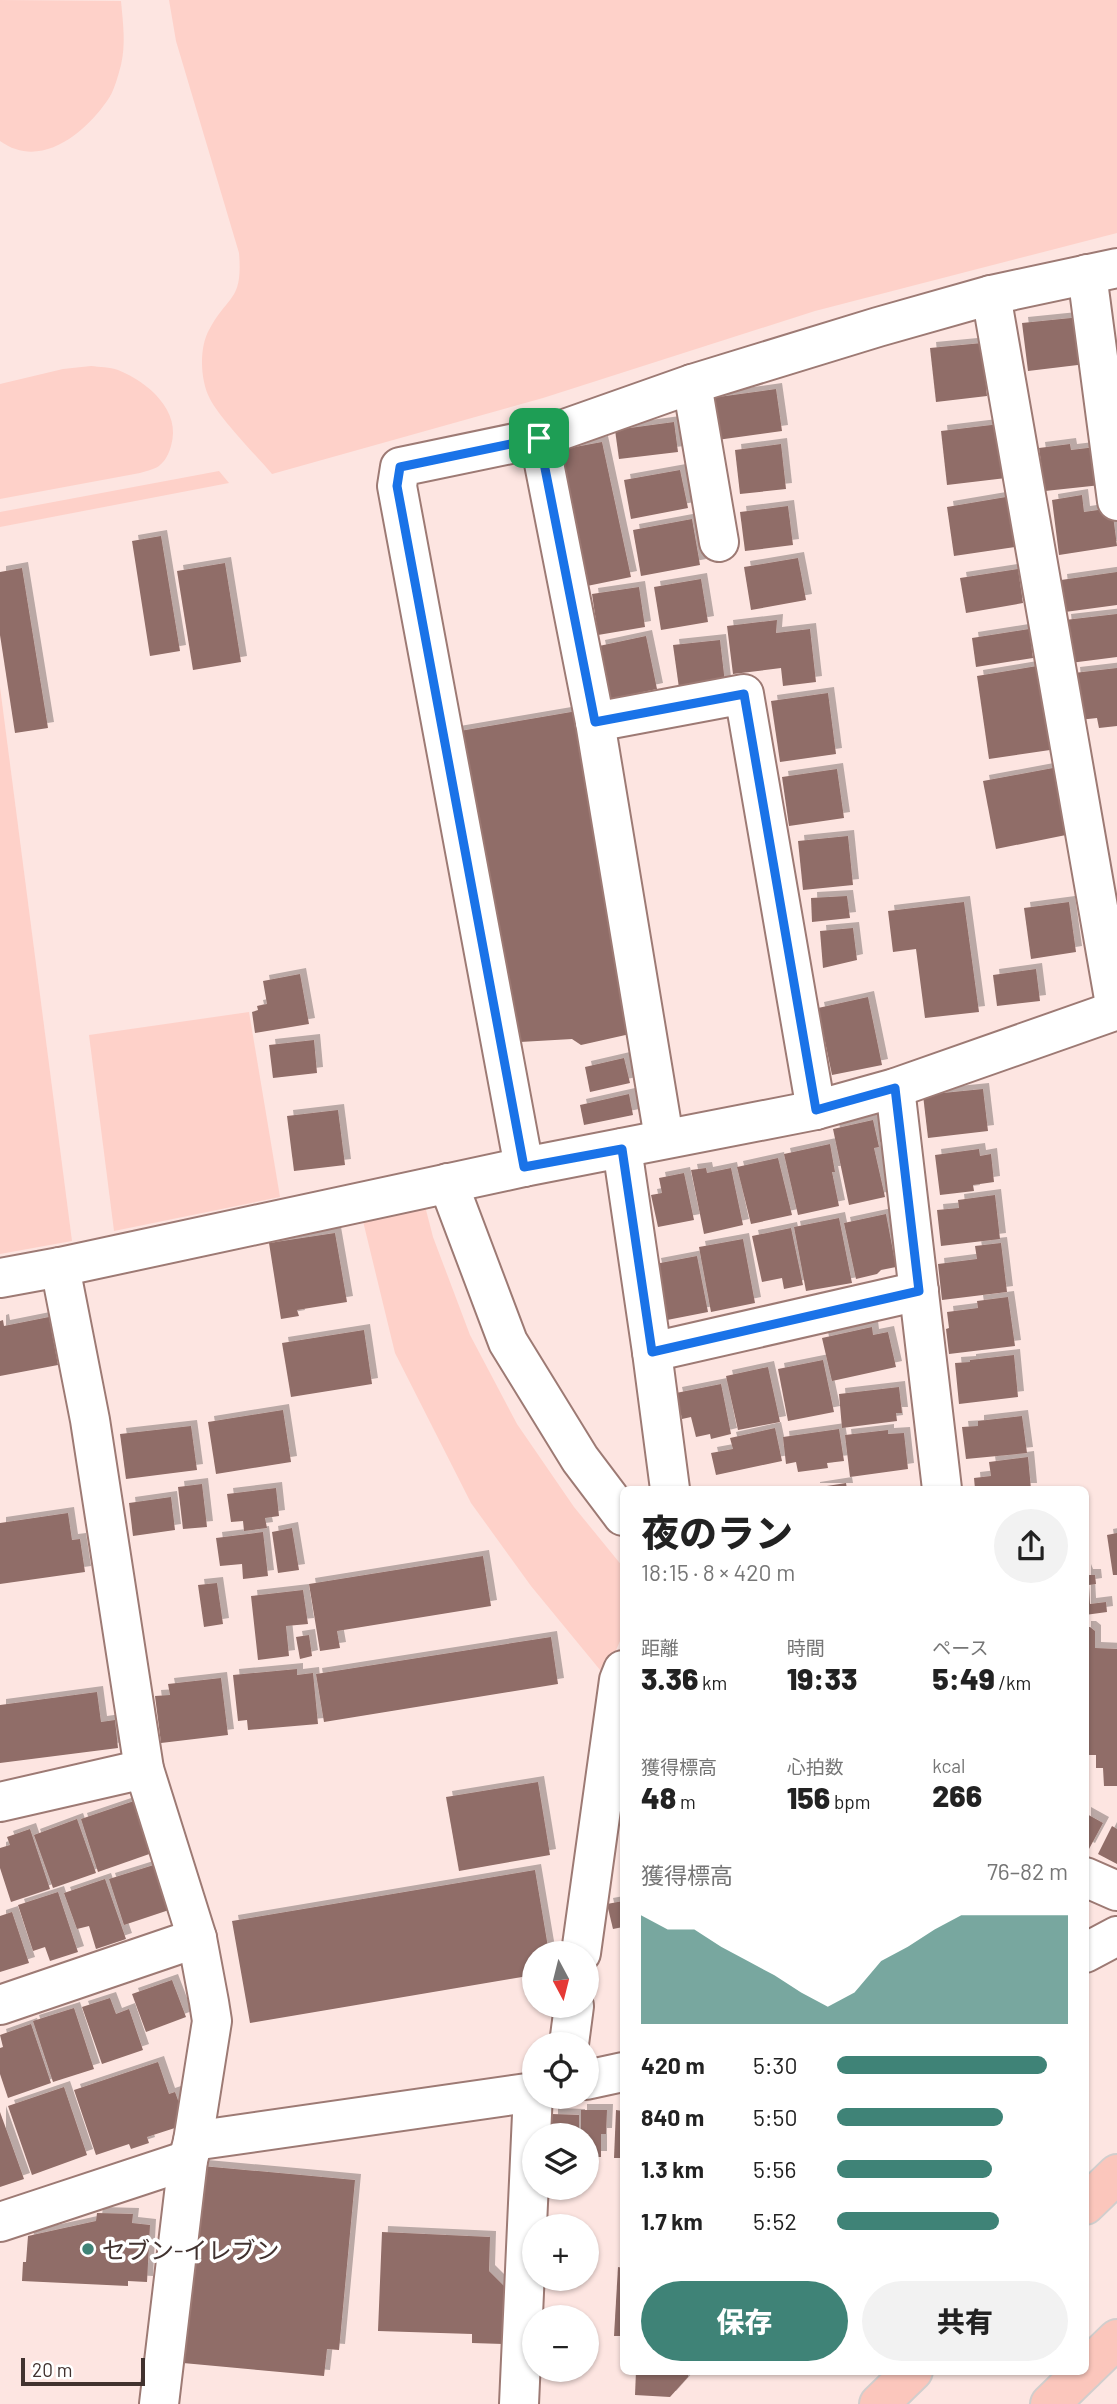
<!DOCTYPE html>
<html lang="ja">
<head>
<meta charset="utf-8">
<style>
	:root { --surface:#fff; --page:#f2f2f2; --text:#222; --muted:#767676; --accent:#3f8377 }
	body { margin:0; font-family:Barlow,"Noto Sans JP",sans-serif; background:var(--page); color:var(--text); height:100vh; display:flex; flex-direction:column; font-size:26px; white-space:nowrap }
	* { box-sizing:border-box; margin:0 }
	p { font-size:23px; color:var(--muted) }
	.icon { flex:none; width:38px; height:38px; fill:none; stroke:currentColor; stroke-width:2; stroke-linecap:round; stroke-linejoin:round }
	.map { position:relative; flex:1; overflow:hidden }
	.panel { position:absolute; left:620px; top:1486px; width:469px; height:889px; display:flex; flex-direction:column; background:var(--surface); border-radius:10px; box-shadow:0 2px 5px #0004 }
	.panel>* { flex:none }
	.needle { width:46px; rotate:173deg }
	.fabs { position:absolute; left:522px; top:1941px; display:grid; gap:14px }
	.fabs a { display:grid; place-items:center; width:77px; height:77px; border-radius:50%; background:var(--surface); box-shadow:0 2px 5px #0004; font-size:35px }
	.scale { position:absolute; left:21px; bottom:18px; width:124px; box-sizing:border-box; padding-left:7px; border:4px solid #41322f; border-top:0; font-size:19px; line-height:24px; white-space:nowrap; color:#41322f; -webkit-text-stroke:5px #fff; paint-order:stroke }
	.pin { position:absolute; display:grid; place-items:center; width:60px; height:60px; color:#fff; margin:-30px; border-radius:14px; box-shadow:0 4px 10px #0006 }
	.round { display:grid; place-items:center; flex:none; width:74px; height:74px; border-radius:37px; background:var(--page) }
	.summary { display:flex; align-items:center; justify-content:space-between; height:119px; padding:0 21px }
	h1 { font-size:38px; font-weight:800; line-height:52px }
	.figures { display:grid; grid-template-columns:repeat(3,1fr); gap:10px; height:119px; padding:7px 21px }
	.figures div { display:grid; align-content:center }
	.figures b { font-size:30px; font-weight:800 }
	.figures small { font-size:19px; font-weight:400 }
	.figures p { font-size:19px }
	.chart { height:196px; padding:14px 21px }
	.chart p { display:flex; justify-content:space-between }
	.chart svg { width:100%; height:126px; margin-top:7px; fill:var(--accent); opacity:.7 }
	.primary-button { display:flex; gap:14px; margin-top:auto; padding:14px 21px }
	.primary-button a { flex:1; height:80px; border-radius:42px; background:var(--accent); color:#fff; font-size:28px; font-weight:800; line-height:80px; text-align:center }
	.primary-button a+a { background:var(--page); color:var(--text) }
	ul { padding:0 21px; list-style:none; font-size:23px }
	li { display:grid; grid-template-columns:112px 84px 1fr; align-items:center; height:52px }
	li i { height:18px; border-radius:9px; background:var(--accent) }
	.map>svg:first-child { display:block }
	.green { fill:#fed1c9 }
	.building { fill:#906d67; filter:url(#shadow) }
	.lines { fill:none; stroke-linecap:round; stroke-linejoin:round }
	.minor-casing { stroke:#9d7a74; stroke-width:42 }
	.highway-casing { stroke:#d1cecd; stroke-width:42 }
	.minor { stroke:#fff; stroke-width:38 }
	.highway { stroke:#fbc6bc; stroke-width:38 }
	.route-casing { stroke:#fff; stroke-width:14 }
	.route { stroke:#1a73e8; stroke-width:9 }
	.poi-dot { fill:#3f8377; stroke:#fff; stroke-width:2.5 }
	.labels { text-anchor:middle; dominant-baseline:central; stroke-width:7; stroke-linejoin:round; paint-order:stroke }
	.poi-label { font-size:24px; fill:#41322f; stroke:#fff; text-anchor:start }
</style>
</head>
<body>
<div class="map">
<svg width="1117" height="2404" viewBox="0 0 1117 2404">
	<defs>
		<filter id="shadow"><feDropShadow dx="6" dy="-6" stdDeviation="0" flood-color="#0004"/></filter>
	</defs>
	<rect width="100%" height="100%" fill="#fde5e1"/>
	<g class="green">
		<path d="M0 0 121 1C123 23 126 44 121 65 118 76 114 92 107 101 84 134 40 170 0 141Z"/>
		<path d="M169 0H1117V233L815 311 543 398 272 474C254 453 222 421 210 399 200 380 199 348 209 330 228 294 243 302 239 253L176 41Z"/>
		<path d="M91 366C99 367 110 367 118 370 148 382 182 411 171 446 169 453 166 460 160 465 156 469 146 471 140 473L0 499V384L63 369Z"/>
		<path d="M219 471 229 483 0 527V512Z"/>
		<path d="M0 687 72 1241 0 1254Z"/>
		<path d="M249 1012 280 1197 114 1231 89 1035Z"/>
		<path d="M425 1206 433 1237 470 1335 517 1424 574 1507 623 1567V1634L605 1676 531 1586 471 1503 395 1353 362 1217Z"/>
	</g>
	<g class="building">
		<path d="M1081 317 1086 364 1028 371 1022 323Z"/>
		<path d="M982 343 987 396 936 402 930 348Z"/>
		<path d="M776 389 782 431 717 440 711 398Z"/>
		<path d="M674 422 678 452 619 459 615 430Z"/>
		<path d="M1000 424 1006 478 947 485 941 431Z"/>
		<path d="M602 442 631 577 587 586 559 450Z"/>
		<path d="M781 444 786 489 740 494 735 450Z"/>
		<path d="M1070 444 1071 450 1096 447 1101 485 1045 491 1039 448Z"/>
		<path d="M680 470 688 508 631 519 624 480Z"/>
		<path d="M1082 495 1084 512 1112 508 1117 546 1059 555 1052 500Z"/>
		<path d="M1006 497 1015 547 954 556 947 507Z"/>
		<path d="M788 506 793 545 745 551 740 512Z"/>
		<path d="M692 519 700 565 641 576 633 530Z"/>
		<path d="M161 536 180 651 150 656 132 541Z"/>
		<path d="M798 558 806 600 751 610 744 567Z"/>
		<path d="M225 563 241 662 193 670 177 571Z"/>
		<path d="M22 568 48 728 15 733 0 635V572Z"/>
		<path d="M1018 569 1023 603 966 613 960 578Z"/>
		<path d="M1117 572V605L1065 612 1061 580Z"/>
		<path d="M701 579 708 622 661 630 654 587Z"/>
		<path d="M639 587 645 627 598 635 592 594Z"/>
		<path d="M1117 614V657L1070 663 1065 620Z"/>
		<path d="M777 620 776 633 810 629 816 682 783 686 781 668 733 674 727 626Z"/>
		<path d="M1029 629 1033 658 976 667 972 638Z"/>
		<path d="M646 636 657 689 610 699 599 646Z"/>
		<path d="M720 640 725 683 679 688 673 645Z"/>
		<path d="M1037 666 1050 750 989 759 977 676Z"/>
		<path d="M1117 668V726L1099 728 1097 718 1079 720 1074 673Z"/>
		<path d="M828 693 836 754 780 762 771 701Z"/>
		<path d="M583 710 630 1034 581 1045 572 1039 520 1042 454 732Z"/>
		<path d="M1053 768 1066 835 996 849 983 781Z"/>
		<path d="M837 769 844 818 789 826 782 777Z"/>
		<path d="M848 836 853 885 803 890 798 841Z"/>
		<path d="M847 896 850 918 812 922 811 898Z"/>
		<path d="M964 902 979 1012 925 1018 916 949 893 952 888 911Z"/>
		<path d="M1069 902 1076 952 1031 959 1024 908Z"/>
		<path d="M853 928 857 960 823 968 820 931Z"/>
		<path d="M1036 969 1040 1001 997 1006 993 975Z"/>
		<path d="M300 974 309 1024 255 1033 252 1012 258 1010 257 1006 267 1004 263 981Z"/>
		<path d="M868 997 882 1065 832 1075 818 1008Z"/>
		<path d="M314 1040 317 1073 273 1078 269 1045Z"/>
		<path d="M624 1058 630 1083 590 1092 585 1067Z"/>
		<path d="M983 1089 988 1131 928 1138 923 1095Z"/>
		<path d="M629 1094 633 1115 584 1125 580 1105Z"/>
		<path d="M338 1110 345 1165 294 1171 287 1116Z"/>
		<path d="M873 1120 879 1147 874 1148 885 1197 849 1205 833 1129Z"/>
		<path d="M830 1144 835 1172H832L839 1206 798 1215 784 1154Z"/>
		<path d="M979 1149 980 1156 991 1154 994 1182 973 1185 974 1191 940 1195 935 1155Z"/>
		<path d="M778 1158 792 1215 751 1224 737 1167Z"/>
		<path d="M706 1168 707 1173 731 1168 743 1225 704 1234 691 1170Z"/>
		<path d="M684 1173 694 1220 658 1227 651 1195 662 1193 659 1178Z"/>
		<path d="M995 1195 1000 1239 941 1246 937 1210 959 1208 958 1200Z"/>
		<path d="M886 1214 896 1267 881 1270 877 1274 856 1279 844 1223Z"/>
		<path d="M839 1218 852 1283 806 1291 794 1227Z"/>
		<path d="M791 1228 803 1285 784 1289 782 1278 762 1282 752 1236Z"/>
		<path d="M335 1233 347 1302 297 1310 299 1316 281 1319 269 1243Z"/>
		<path d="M743 1239 755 1303 711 1312 699 1247Z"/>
		<path d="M1001 1243 1007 1292 942 1300 938 1264 977 1259 975 1246Z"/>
		<path d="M697 1256 708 1312 667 1320 655 1264Z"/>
		<path d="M1008 1297 1015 1346 949 1354 946 1329 949 1328 947 1312 978 1308 977 1301Z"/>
		<path d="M49 1317 58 1365 0 1376V1321L3 1320 4 1326Z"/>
		<path d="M872 1327 873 1335 888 1332 896 1367 832 1381 822 1338Z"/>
		<path d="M364 1330 372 1384 291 1397 282 1343Z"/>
		<path d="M1014 1355 1018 1397 959 1404 955 1363 970 1362V1360Z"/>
		<path d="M823 1360 834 1412 788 1421 778 1369Z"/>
		<path d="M768 1367 780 1422 738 1430 726 1376Z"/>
		<path d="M721 1384 731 1434 711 1439 710 1434 696 1437 691 1417 682 1419 676 1393Z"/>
		<path d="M899 1387 902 1413H896L897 1421 842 1428 839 1394Z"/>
		<path d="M283 1410 291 1462 216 1474 208 1422Z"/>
		<path d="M1022 1416 1027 1453 966 1459 962 1427 978 1426V1421Z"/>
		<path d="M191 1426 197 1470 126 1479 120 1434Z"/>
		<path d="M775 1428 782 1461 716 1475 711 1453 733 1449 730 1438Z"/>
		<path d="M839 1429 844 1461 827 1463 828 1468 798 1472 796 1462 786 1464 783 1437Z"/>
		<path d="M888 1430V1434L904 1433 908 1469 850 1477 845 1435Z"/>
		<path d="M1028 1457 1031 1489H975L974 1478 991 1476 989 1462Z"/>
		<path d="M846 1483 847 1489H814V1488Z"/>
		<path d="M202 1484 207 1527 183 1529 178 1487Z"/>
		<path d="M276 1488 279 1516 265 1518 267 1528 244 1531 243 1521 231 1522 227 1494Z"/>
		<path d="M171 1497 175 1530 133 1536 129 1503Z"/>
		<path d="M68 1513 72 1540 80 1539 85 1572 0 1584V1523Z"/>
		<path d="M292 1528 299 1570 278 1573 272 1532Z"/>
		<path d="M263 1532 268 1576 243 1579 242 1564 220 1566 216 1538Z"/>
		<path d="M1117 1533V1575H1113L1107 1535Z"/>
		<path d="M483 1556 491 1606 337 1631 340 1648 320 1651 309 1584Z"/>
		<path d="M1085 1570 1087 1575H1095L1096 1584 1089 1585 1090 1604 1106 1602 1107 1612 1085 1615Z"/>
		<path d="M217 1583 223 1624 204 1627 198 1585Z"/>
		<path d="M303 1590 308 1624 286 1626 289 1656 258 1660 251 1596Z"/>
		<path d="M1085 1627H1090L1095 1631V1648L1117 1649V1786H1104L1103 1768H1096V1755H1085Z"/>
		<path d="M309 1635 312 1656 300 1659 296 1637Z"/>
		<path d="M551 1637 558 1684 324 1722 316 1674Z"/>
		<path d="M297 1669V1675L313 1673 318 1724 248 1730 247 1720 238 1721 233 1675Z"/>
		<path d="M221 1678 228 1735 161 1743 155 1696 170 1695 168 1684Z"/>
		<path d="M97 1692 101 1722 115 1720 118 1748 0 1763V1705Z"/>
		<path d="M538 1782 550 1855 459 1871 446 1797Z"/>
		<path d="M137 1800 155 1852 98 1872 81 1819Z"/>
		<path d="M1085 1813 1103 1823 1089 1849 1085 1847Z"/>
		<path d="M77 1819 96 1873 53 1888 34 1835Z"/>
		<path d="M1112 1826 1117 1829V1864L1098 1854Z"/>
		<path d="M30 1829 50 1889 11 1902 0 1868V1848L10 1845 7 1837Z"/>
		<path d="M157 1864 172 1909 124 1925 109 1879Z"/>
		<path d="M535 1870 549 1953H534V1975L250 2023 232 1921Z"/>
		<path d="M105 1879 126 1939 96 1949 89 1926 77 1929 64 1893Z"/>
		<path d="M58 1892 78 1952 50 1961 45 1947 33 1951 18 1905Z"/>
		<path d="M623 1901V1927L613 1929 607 1904Z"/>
		<path d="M12 1912 29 1963 0 1972V1916Z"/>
		<path d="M172 1980 186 2017 146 2032 132 1994Z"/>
		<path d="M110 1998 116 2014 129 2009 143 2050 102 2064 82 2007Z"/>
		<path d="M74 2008 94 2069 53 2082 33 2021Z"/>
		<path d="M31 2024 51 2083 8 2098 0 2074V2048L3 2047 0 2035Z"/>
		<path d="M158 2062 169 2094 175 2092 183 2114 181 2126 147 2137 149 2143 131 2149 129 2144 96 2155 74 2090Z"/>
		<path d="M64 2087 87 2155 32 2175 8 2106Z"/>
		<path d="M581 2110H607L606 2134H601V2157H586V2135H581Z"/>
		<path d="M616 2110 623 2111V2158H614Z"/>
		<path d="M0 2112 24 2179 0 2187Z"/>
		<path d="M552 2114 579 2115V2135H552Z"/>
		<path d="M202 2166 355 2180 339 2350 327 2349 324 2376 183 2363Z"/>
		<path d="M97 2213 133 2214 132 2223 150 2225 147 2282 128 2281V2286L22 2281 23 2262H26L28 2236 96 2221Z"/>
		<path d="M382 2232 490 2237 489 2271 505 2287 503 2344 472 2343V2334L378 2331Z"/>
		<path d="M618 2267 623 2268V2336H614Z"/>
		<path d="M636 2371H688V2377L670 2397 635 2395Z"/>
	</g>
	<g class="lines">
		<defs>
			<g id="minor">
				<path d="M1087 274 1117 501"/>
				<path d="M991 295 1116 1010"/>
				<path d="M692 384 719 542"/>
				<path d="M539 438 595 722 664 1138"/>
				<path d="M595 722 744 694 816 1110"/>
				<path d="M895 1088 942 1489"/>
				<path d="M622 1148 652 1352 670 1489"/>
				<path d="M524 1167 397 486 400 467 539 438 692 384 878 327 991 295 1117 268"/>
				<path d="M448 1183 508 1342 580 1459 623 1516"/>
				<path d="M60 1267 90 1420 144 1769 197 1938 209 2002 212 2021 193 2141 188 2160 159 2404"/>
				<path d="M0 1278 60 1267 524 1167 816 1110 895 1088 1117 1010"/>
				<path d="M652 1352 919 1291"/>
				<path d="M0 1802 144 1769"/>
				<path d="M1085 1877 1117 1891"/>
				<path d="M581 1953 619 1680 623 1670"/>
				<path d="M1085 1953 1117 1936"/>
				<path d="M0 2005 197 1938"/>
				<path d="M569 2044 574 2006"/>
				<path d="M586 2080 623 2072"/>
				<path d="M193 2141 534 2092"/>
				<path d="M0 2222 188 2160"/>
				<path d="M519 2404 533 2092"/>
			</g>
			<g id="highway">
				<path d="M1085 2205 1117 2174"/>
				<path d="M1085 2370 1117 2339"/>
				<path d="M879 2404 913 2371"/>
				<path d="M1050 2404 1084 2371"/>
			</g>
		</defs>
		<use href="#minor" class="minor-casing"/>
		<use href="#highway" class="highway-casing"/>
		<use href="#minor" class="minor"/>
		<use href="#highway" class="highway"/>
	</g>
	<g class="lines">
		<defs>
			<path id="route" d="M539 438 595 722 744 694 816 1110 895 1088 919 1291 652 1352 622 1149 524 1167 397 486 400 467Z"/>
		</defs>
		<use href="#route" class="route-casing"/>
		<use href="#route" class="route"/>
	</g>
	<circle class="poi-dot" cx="88" cy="2249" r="7"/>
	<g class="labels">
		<g class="poi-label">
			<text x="102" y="2249">セブン-イレブン</text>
		</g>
	</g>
</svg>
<div class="fabs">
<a><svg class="needle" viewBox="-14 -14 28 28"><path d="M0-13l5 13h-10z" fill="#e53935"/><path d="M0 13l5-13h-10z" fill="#767676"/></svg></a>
<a><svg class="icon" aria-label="locate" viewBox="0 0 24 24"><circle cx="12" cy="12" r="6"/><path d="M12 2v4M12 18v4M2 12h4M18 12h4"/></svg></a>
<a><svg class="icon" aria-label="layers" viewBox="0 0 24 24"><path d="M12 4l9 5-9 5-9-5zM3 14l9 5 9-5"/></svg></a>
<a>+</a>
<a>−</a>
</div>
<div class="scale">20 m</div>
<div class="pin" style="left:539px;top:438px;background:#1e9e55"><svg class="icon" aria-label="arrive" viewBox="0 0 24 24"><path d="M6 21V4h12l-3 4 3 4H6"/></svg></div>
<section class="panel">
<div class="summary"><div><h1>夜のラン</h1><p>18:15 · 8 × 420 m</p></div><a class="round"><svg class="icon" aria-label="share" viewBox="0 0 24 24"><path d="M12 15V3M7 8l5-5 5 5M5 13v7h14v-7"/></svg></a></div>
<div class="figures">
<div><p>距離</p><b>3.36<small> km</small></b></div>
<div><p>時間</p><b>19:33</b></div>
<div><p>ペース</p><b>5:49<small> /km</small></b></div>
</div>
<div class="figures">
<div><p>獲得標高</p><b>48<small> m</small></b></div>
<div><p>心拍数</p><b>156<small> bpm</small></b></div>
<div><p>kcal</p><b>266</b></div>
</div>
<div class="chart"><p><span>獲得標高</span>76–82 m</p>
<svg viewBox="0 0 160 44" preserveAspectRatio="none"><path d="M0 44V6L10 11L20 11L30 17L40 22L50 27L60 33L70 38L80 33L90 22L100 17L110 11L120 6L130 6L140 6L150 6L160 6V44z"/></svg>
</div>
<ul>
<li><b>420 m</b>5:30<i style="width:91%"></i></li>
<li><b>840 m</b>5:50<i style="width:72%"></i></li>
<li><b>1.3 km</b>5:56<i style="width:67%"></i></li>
<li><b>1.7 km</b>5:52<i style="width:70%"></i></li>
</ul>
<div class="primary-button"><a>保存</a><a>共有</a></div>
</section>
</div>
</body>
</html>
